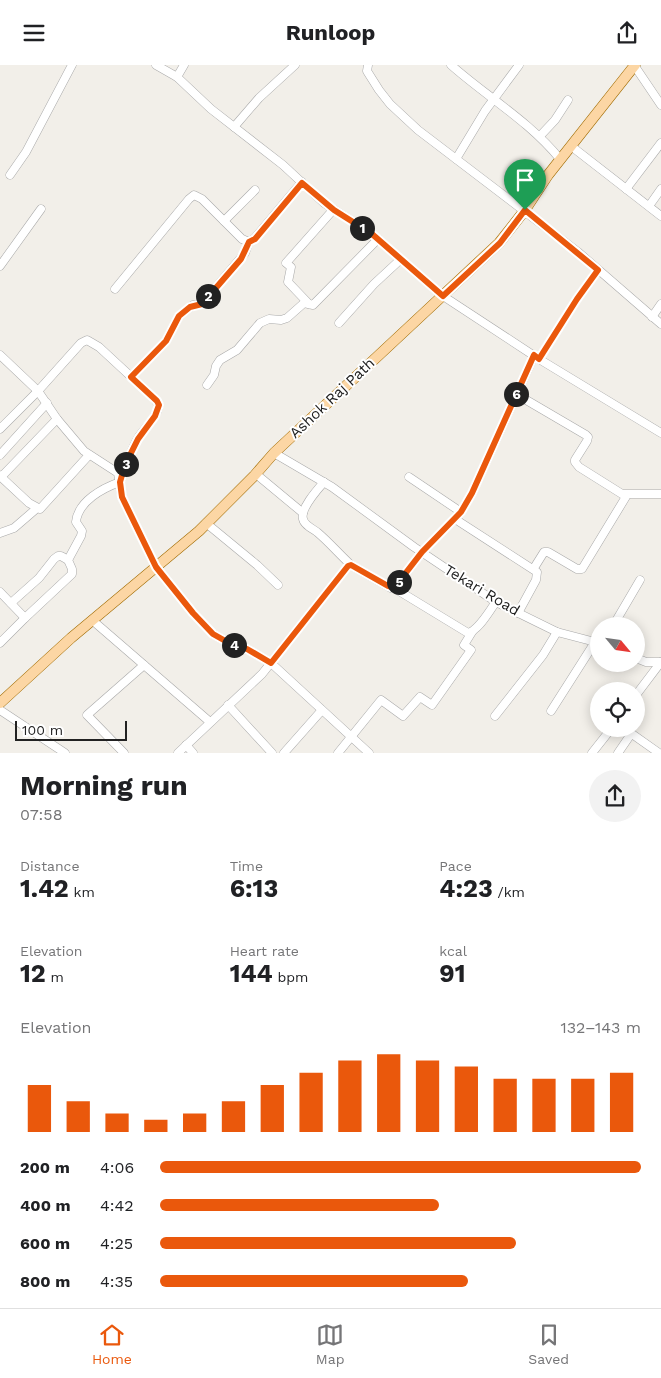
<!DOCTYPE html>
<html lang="en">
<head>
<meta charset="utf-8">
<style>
	:root { --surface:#fff; --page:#f2f2f2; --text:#202124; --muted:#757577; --line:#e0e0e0; --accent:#ea580c }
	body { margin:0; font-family:"Work Sans",sans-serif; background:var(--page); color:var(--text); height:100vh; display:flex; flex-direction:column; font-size:19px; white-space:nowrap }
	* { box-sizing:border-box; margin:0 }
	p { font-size:16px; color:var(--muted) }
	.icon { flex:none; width:28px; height:28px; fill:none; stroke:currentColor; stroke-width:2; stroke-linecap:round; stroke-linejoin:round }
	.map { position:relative; height:688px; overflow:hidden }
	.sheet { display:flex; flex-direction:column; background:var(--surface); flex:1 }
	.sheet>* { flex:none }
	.needle { width:32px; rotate:119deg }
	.controls { position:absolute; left:590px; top:552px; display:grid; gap:10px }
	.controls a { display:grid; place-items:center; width:55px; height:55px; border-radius:50%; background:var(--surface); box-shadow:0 2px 12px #0003; font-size:25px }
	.scale { position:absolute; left:15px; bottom:12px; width:112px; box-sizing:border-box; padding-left:5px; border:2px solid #222; border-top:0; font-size:14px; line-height:18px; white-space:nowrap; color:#222; -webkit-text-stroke:4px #fff; paint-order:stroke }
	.pin { position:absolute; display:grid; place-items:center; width:42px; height:42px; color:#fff; margin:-51px -21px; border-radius:50% 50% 50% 0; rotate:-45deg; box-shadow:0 0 5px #0007 }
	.pin .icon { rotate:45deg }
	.km { position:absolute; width:25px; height:25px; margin:-12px; border-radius:50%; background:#222; color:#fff; font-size:14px; line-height:25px; text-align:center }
	.round { display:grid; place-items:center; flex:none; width:52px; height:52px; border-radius:26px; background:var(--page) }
	.headline { display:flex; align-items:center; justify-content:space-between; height:85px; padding:0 20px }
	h1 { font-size:28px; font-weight:700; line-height:38px }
	.figures { display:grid; grid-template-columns:repeat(3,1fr); gap:8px; height:85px; padding:5px 20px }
	.figures div { display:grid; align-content:center }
	.figures b { font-size:25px; font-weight:700 }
	.figures small { font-size:14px; font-weight:400 }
	.figures p { font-size:14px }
	.chart { height:140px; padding:10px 20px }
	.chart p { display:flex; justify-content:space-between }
	.chart svg { width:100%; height:90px; margin-top:5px; stroke:var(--accent); stroke-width:6 }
	ul { padding:0 20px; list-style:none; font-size:16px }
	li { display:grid; grid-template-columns:80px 60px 1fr; align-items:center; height:38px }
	li i { height:12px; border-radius:6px; background:var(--accent) }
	header { display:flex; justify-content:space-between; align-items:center; height:65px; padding:0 20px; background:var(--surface); font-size:22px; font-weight:700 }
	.tab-bar { display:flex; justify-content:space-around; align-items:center; height:70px; border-top:1px solid var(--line); background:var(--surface); font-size:14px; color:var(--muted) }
	.tab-bar a { display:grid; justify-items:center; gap:2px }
	.tab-bar .on { color:var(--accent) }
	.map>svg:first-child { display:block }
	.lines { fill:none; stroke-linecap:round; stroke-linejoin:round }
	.minor-casing { stroke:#a9a9a9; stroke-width:9 }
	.major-casing { stroke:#a06b00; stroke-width:11 }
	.minor { stroke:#fff; stroke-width:8 }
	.major { stroke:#fcd6a4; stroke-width:10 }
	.route-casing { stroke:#fff; stroke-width:10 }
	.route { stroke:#ea580c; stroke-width:6 }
	.labels { text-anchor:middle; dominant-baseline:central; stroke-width:4; stroke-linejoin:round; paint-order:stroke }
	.street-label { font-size:15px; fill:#222; stroke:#fff }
</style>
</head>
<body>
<header><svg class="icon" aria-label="menu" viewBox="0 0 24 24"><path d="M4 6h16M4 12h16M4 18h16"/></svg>Runloop<svg class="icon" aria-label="share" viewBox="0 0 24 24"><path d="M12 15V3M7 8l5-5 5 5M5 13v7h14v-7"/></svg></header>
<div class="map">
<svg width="661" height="688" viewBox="0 0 661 688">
	<rect width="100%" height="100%" fill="#f2efe9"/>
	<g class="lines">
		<defs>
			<g id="minor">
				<path d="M156 0 177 12 211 44 283 100 324 138 372 169 443 231 539 294 661 368"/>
				<path d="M368 0 367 6 379 25 390 39 418 65 578 187 661 259"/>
				<path d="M451 0C487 32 529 56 560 94"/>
				<path d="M634 0 661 40"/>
				<path d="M177 12 184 0"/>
				<path d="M234 62 259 33 295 0"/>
				<path d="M540 71 555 55 568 35"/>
				<path d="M571 81 661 151"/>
				<path d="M456 94 485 46 519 0"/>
				<path d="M10 110 26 87 72 0"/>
				<path d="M626 124 661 78"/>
				<path d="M649 141 661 124"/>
				<path d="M224 156 255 125"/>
				<path d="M0 201 41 144"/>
				<path d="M115 224 189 134 194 130 202 134 242 174 249 177 255 173 302 117"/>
				<path d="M309 239 288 217 291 202 286 198 333 145"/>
				<path d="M652 252 661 239"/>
				<path d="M339 258 374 219 401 194"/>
				<path d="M0 290 38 326 57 354 84 386 118 408 122 432 156 502 193 548 213 569 229 578 247 584 271 598 369 688"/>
				<path d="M539 294 577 234 598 205"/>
				<path d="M131 312 166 276 179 251 193 240 202 239 245 188 249 177"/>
				<path d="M207 320 214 310 216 301 220 295 237 285 260 258 269 254 281 255 287 253 304 238 313 240 378 174"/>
				<path d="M516 329 586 370 588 372 587 376 575 395V397L579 402 622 429H661"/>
				<path d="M0 364 38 326 81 278 87 275 99 282 153 332 159 340C157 353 145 362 138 373 130 387 125 402 120 417 103 423 78 436 76 457L82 466 81 471 68 495 72 504V509L25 553 0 527"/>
				<path d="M274 388 332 422 414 482 496 537 557 567 599 578"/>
				<path d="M0 390 47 338"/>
				<path d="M256 409 303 448"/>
				<path d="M0 411 29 438 40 444 89 390"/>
				<path d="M0 411 4 409 57 354"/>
				<path d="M409 412 461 447"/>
				<path d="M324 417C317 425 300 444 303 454 304 460 313 464 317 467 329 477 339 489 351 500"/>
				<path d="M455 454 537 507 536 515 518 548"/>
				<path d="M206 458 257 500 278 520"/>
				<path d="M0 468 14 463 36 444"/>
				<path d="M534 503 544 487H548L577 504H582L627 430"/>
				<path d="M394 523 468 568C479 565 489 546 496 537"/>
				<path d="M11 538 39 513 54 494 58 491H61L68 495"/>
				<path d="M92 555 210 657"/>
				<path d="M613 561 640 515"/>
				<path d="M0 578 25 553"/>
				<path d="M636 593 646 597H661"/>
				<path d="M636 630 661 597"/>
				<path d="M228 640 272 688"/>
				<path d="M0 645 65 688"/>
				<path d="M551 646 595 577"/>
				<path d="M495 651 543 590 557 567"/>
				<path d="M625 664 659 688"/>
				<path d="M186 680 193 688"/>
				<path d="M124 688 87 650 144 600"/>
				<path d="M178 688 262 609 348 501 351 500 391 523 396 521 422 487 461 447 472 428 534 291"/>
				<path d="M284 688 322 645"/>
				<path d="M338 688 381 635 403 651 420 632 432 640 471 585 464 580 472 567"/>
				<path d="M592 688 611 664"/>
				<path d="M618 688 631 669"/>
			</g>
			<path id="major" d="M0 638 71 573 199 466 254 411 274 388 499 178 525 145 548 110 635 0"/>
		</defs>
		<use href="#minor" class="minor-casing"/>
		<use href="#major" class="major-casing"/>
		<use href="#minor" class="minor"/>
		<use href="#major" class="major"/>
	</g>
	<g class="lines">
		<defs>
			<path id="route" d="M302 118 334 145 372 169 443 231 500 178 525 145 598 205 577 234 539 294 534 290 472 428 461 447 422 487 394 523 388 521 351 500 348 501 271 598 247 584 229 578 213 569 193 548 156 502 122 432 120 417 125 400 138 374 155 351 159 340 157 336 131 312 166 276 179 251 190 242 202 239 241 194 249 177 255 174Z"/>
		</defs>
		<use href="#route" class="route-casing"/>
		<use href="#route" class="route"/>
	</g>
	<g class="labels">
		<g class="street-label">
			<text transform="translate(332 333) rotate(-43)">Ashok Raj Path</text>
			<text transform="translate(482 525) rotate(31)">Tekari Road</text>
		</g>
	</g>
</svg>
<div class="controls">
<a><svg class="needle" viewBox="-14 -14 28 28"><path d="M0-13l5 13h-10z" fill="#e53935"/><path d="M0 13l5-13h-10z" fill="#757577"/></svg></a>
<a><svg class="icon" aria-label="locate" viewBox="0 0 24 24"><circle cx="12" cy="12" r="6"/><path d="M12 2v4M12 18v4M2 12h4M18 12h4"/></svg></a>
</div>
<div class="scale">100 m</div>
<div class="pin" style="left:525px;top:145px;background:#1e9e55"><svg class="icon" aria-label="arrive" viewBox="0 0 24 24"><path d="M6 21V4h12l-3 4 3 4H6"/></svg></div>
<b class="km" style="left:362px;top:163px">1</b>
<b class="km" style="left:208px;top:231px">2</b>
<b class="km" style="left:126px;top:399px">3</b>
<b class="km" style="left:234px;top:580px">4</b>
<b class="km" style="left:399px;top:517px">5</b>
<b class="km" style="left:516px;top:329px">6</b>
</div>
<section class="sheet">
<div class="headline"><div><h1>Morning run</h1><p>07:58</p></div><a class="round"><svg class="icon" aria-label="share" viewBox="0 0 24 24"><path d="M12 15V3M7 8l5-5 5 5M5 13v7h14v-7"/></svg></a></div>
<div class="figures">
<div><p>Distance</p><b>1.42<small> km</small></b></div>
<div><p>Time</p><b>6:13</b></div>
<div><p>Pace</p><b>4:23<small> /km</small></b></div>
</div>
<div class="figures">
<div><p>Elevation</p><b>12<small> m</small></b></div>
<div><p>Heart rate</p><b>144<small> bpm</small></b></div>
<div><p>kcal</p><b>91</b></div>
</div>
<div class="chart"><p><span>Elevation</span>132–143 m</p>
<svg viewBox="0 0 160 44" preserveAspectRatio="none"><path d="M5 44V21M15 44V29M25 44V35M35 44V38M45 44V35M55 44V29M65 44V21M75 44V15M85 44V9M95 44V6M105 44V9M115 44V12M125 44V18M135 44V18M145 44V18M155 44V15"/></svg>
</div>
<ul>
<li><b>200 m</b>4:06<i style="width:100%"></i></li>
<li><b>400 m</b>4:42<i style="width:58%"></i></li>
<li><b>600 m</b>4:25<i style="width:74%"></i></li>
<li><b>800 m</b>4:35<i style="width:64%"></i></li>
</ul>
</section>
<nav class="tab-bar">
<a class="on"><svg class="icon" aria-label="home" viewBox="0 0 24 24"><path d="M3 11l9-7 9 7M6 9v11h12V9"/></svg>Home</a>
<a><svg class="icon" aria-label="map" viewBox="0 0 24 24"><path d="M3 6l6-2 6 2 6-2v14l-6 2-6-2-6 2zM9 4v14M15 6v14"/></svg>Map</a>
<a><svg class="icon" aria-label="saved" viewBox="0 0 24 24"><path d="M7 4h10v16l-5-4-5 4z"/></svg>Saved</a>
</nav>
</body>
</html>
